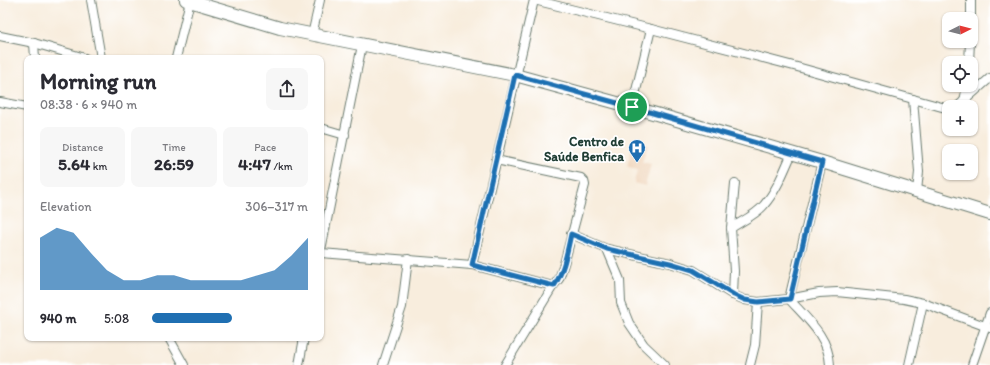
<!DOCTYPE html>
<html lang="en">
<head>
<meta charset="utf-8">
<style>
	:root { --surface:#fff; --page:#f7f7f7; --text:#2b2b33; --muted:#7c7c81; --accent:#1f6fb2 }
	body { margin:0; font-family:Itim,sans-serif; background:var(--page); color:var(--text); height:100vh; display:flex; flex-direction:column; font-size:15px; white-space:nowrap }
	* { box-sizing:border-box; margin:0 }
	p { font-size:13px; color:var(--muted) }
	.icon { flex:none; width:22px; height:22px; fill:none; stroke:currentColor; stroke-width:2; stroke-linecap:round; stroke-linejoin:round }
	.map { position:relative; flex:1; overflow:hidden }
	.drawer { position:absolute; left:24px; top:55px; width:300px; height:286px; display:flex; flex-direction:column; background:var(--surface); border-radius:8px; box-shadow:0 1px 3px #0004 }
	.drawer>* { flex:none }
	.needle { width:26px; rotate:84deg }
	.fabs { position:absolute; left:942px; top:12px; display:grid; gap:8px }
	.fabs a { display:grid; place-items:center; width:36px; height:36px; border-radius:8px; background:var(--surface); box-shadow:0 1px 3px #0004; font-size:20px }
	.pin { position:absolute; display:grid; place-items:center; width:34px; height:34px; color:#fff; margin:-17px; border:2px solid #fff; border-radius:50%; box-shadow:0 1px 4px #0007 }
	.round { display:grid; place-items:center; flex:none; width:42px; height:42px; border-radius:8px; background:var(--page) }
	.headline { display:flex; align-items:center; justify-content:space-between; height:68px; padding:0 16px }
	h1 { font-size:22px; font-weight:700; line-height:30px }
	.metrics { display:grid; grid-template-columns:repeat(3,1fr); gap:6px; height:68px; padding:4px 16px }
	.metrics div { display:grid; align-content:center; border-radius:8px; background:var(--page); text-align:center }
	.metrics b { font-size:17px; font-weight:700 }
	.metrics small { font-size:11px; font-weight:400 }
	.metrics p { font-size:11px }
	.chart { height:112px; padding:8px 16px }
	.chart p { display:flex; justify-content:space-between }
	.chart svg { width:100%; height:72px; margin-top:4px; fill:var(--accent); opacity:.7 }
	ul { padding:0 16px; list-style:none; font-size:13px }
	li { display:grid; grid-template-columns:64px 48px 1fr; align-items:center; height:30px }
	li i { height:10px; border-radius:5px; background:var(--accent) }
	.map>svg:first-child { display:block }
	.built { fill:#f0d6bc }
	.lines { fill:none; stroke-linecap:round; stroke-linejoin:round }
	.street-casing { stroke:#6b7b6f; stroke-width:10 }
	.primary-casing { stroke:#6b7b6f; stroke-width:14 }
	.street { stroke:#fff; stroke-width:8 }
	.primary { stroke:#fff; stroke-width:12 }
	.route-casing { stroke:#fff; stroke-width:8 }
	.route { stroke:#1f6fb2; stroke-width:5 }
	.labels { text-anchor:middle; dominant-baseline:central; stroke-width:3.5; stroke-linejoin:round; paint-order:stroke }
	.poi-label { font-size:13px; font-weight:bold; fill:#1f3d34; stroke:#fff; text-anchor:end }
</style>
</head>
<body>
<div class="map">
<svg width="990" height="365" viewBox="0 0 990 365">
	<rect width="100%" height="100%" fill="#fff"/>
	<filter id="ink" filterUnits="userSpaceOnUse"><feTurbulence type="fractalNoise" baseFrequency=".025" numOctaves="2"/><feDisplacementMap in="SourceGraphic" scale="8" xChannelSelector="R" yChannelSelector="G"/><feConvolveMatrix kernelMatrix="1 2 1 2 8 2 1 2 1" color-interpolation-filters="sRGB"/></filter>
	<filter id="wash" filterUnits="userSpaceOnUse"><feTurbulence type="fractalNoise" baseFrequency=".012" numOctaves="4" result="noise"/><feDisplacementMap in="SourceGraphic" scale="16" xChannelSelector="R" yChannelSelector="G"/><feGaussianBlur stdDeviation="0.9" result="paint"/><feColorMatrix in="noise" values="0 0 0 0 0 0 0 0 0 0 0 0 0 0 0 0 0 1.4 0 .05"/><feComposite in="paint" operator="in"/></filter>
	<g filter="url(#wash)">
		<rect width="100%" height="100%" fill="#f8eddd"/>
		<path class="built" d="M634 140 648 145 642 162 651 164 645 186 634 183 637 170 627 166Z"/>
	</g>
	<g filter="url(#ink)">
		<g class="lines">
			<defs>
				<g id="street">
					<path d="M91 0 101 58"/>
					<path d="M534 0 651 29 790 65 949 109"/>
					<path d="M971 29V0"/>
					<path d="M312 35 320 0"/>
					<path d="M0 36 34 43 85 58"/>
					<path d="M34 43 35 58"/>
					<path d="M176 58 190 1"/>
					<path d="M969 63 970 41"/>
					<path d="M913 99 919 172 917 191"/>
					<path d="M0 102 27 107"/>
					<path d="M964 102 967 85"/>
					<path d="M632 107 651 29"/>
					<path d="M957 107 990 78"/>
					<path d="M321 128 345 135"/>
					<path d="M822 162 789 299C807 319 829 337 830 365"/>
					<path d="M731 228C742 221 756 215 764 205 777 190 784 171 792 153"/>
					<path d="M571 234 607 249 670 263 693 270 733 295 745 300 758 302 789 299 819 293 837 292 904 299 923 303 990 328"/>
					<path d="M607 249 620 280 621 303 629 323 644 345 665 365"/>
					<path d="M321 250 362 45"/>
					<path d="M321 253 472 265 553 286 559 279 564 264 585 185 584 181 581 178 496 160"/>
					<path d="M472 265 534 0"/>
					<path d="M733 295 734 271 731 228 735 183"/>
					<path d="M169 338 184 365"/>
					<path d="M299 365 304 338"/>
					<path d="M383 365 402 307 408 259"/>
					<path d="M505 365 553 286"/>
					<path d="M750 365 755 345 758 302"/>
					<path d="M909 365 923 303"/>
					<path d="M972 365 990 313"/>
				</g>
				<path id="primary" d="M186 0 280 28 515 75 632 107 822 162 990 214"/>
			</defs>
			<use href="#street" class="street-casing"/>
			<use href="#primary" class="primary-casing"/>
			<use href="#street" class="street"/>
			<use href="#primary" class="primary"/>
		</g>
	</g>
	<g class="lines" filter="url(#ink)">
		<defs>
			<path id="route" d="M515 75 632 107 822 162 790 299 758 302 745 300 734 295 693 270 670 263 607 249 571 234C567 252 564 271 554 286L472 265Z"/>
		</defs>
		<use href="#route" class="route-casing"/>
		<use href="#route" class="route"/>
	</g>
	<defs>
		<symbol id="hospital-pin" viewBox="-11 -11 22 30"><path d="M0 17L-7.5 6A9.5 9.5 0 1 1 7.5 6Z" fill="#1f6fb2" stroke="#fff"/><path d="M-5-5h3v3.5h4V-5h3V5h-3V1.5h-4V5h-3Z" fill="#fff"/></symbol>
	</defs>
	<g fill-rule="evenodd">
		<use href="#hospital-pin" x="627" y="138" width="20" height="27"/>
	</g>
	<g class="labels">
		<g class="poi-label">
			<text x="624" y="141">Centro de<tspan x="624" dy="15">Saúde Benfica</tspan></text>
		</g>
	</g>
</svg>
<div class="fabs">
<a><svg class="needle" viewBox="-14 -14 28 28"><path d="M0-13l5 13h-10z" fill="#e53935"/><path d="M0 13l5-13h-10z" fill="#7c7c81"/></svg></a>
<a><svg class="icon" aria-label="locate" viewBox="0 0 24 24"><circle cx="12" cy="12" r="6"/><path d="M12 2v4M12 18v4M2 12h4M18 12h4"/></svg></a>
<a>+</a>
<a>−</a>
</div>
<div class="pin" style="left:632px;top:107px;background:#1e9e55"><svg class="icon" aria-label="arrive" viewBox="0 0 24 24"><path d="M6 21V4h12l-3 4 3 4H6"/></svg></div>
<section class="drawer">
<div class="headline"><div><h1>Morning run</h1><p>08:38 · 6 × 940 m</p></div><a class="round"><svg class="icon" aria-label="share" viewBox="0 0 24 24"><path d="M12 15V3M7 8l5-5 5 5M5 13v7h14v-7"/></svg></a></div>
<div class="metrics">
<div><p>Distance</p><b>5.64<small> km</small></b></div>
<div><p>Time</p><b>26:59</b></div>
<div><p>Pace</p><b>4:47<small> /km</small></b></div>
</div>
<div class="chart"><p><span>Elevation</span>306–317 m</p>
<svg viewBox="0 0 160 44" preserveAspectRatio="none"><path d="M0 44V12L10 6L20 9L30 21L40 32L50 38L60 38L70 35L80 35L90 38L100 38L110 38L120 38L130 35L140 32L150 23L160 12V44z"/></svg>
</div>
<ul>
<li><b>940 m</b>5:08<i style="width:51%"></i></li>
</ul>
</section>
</div>
</body>
</html>
